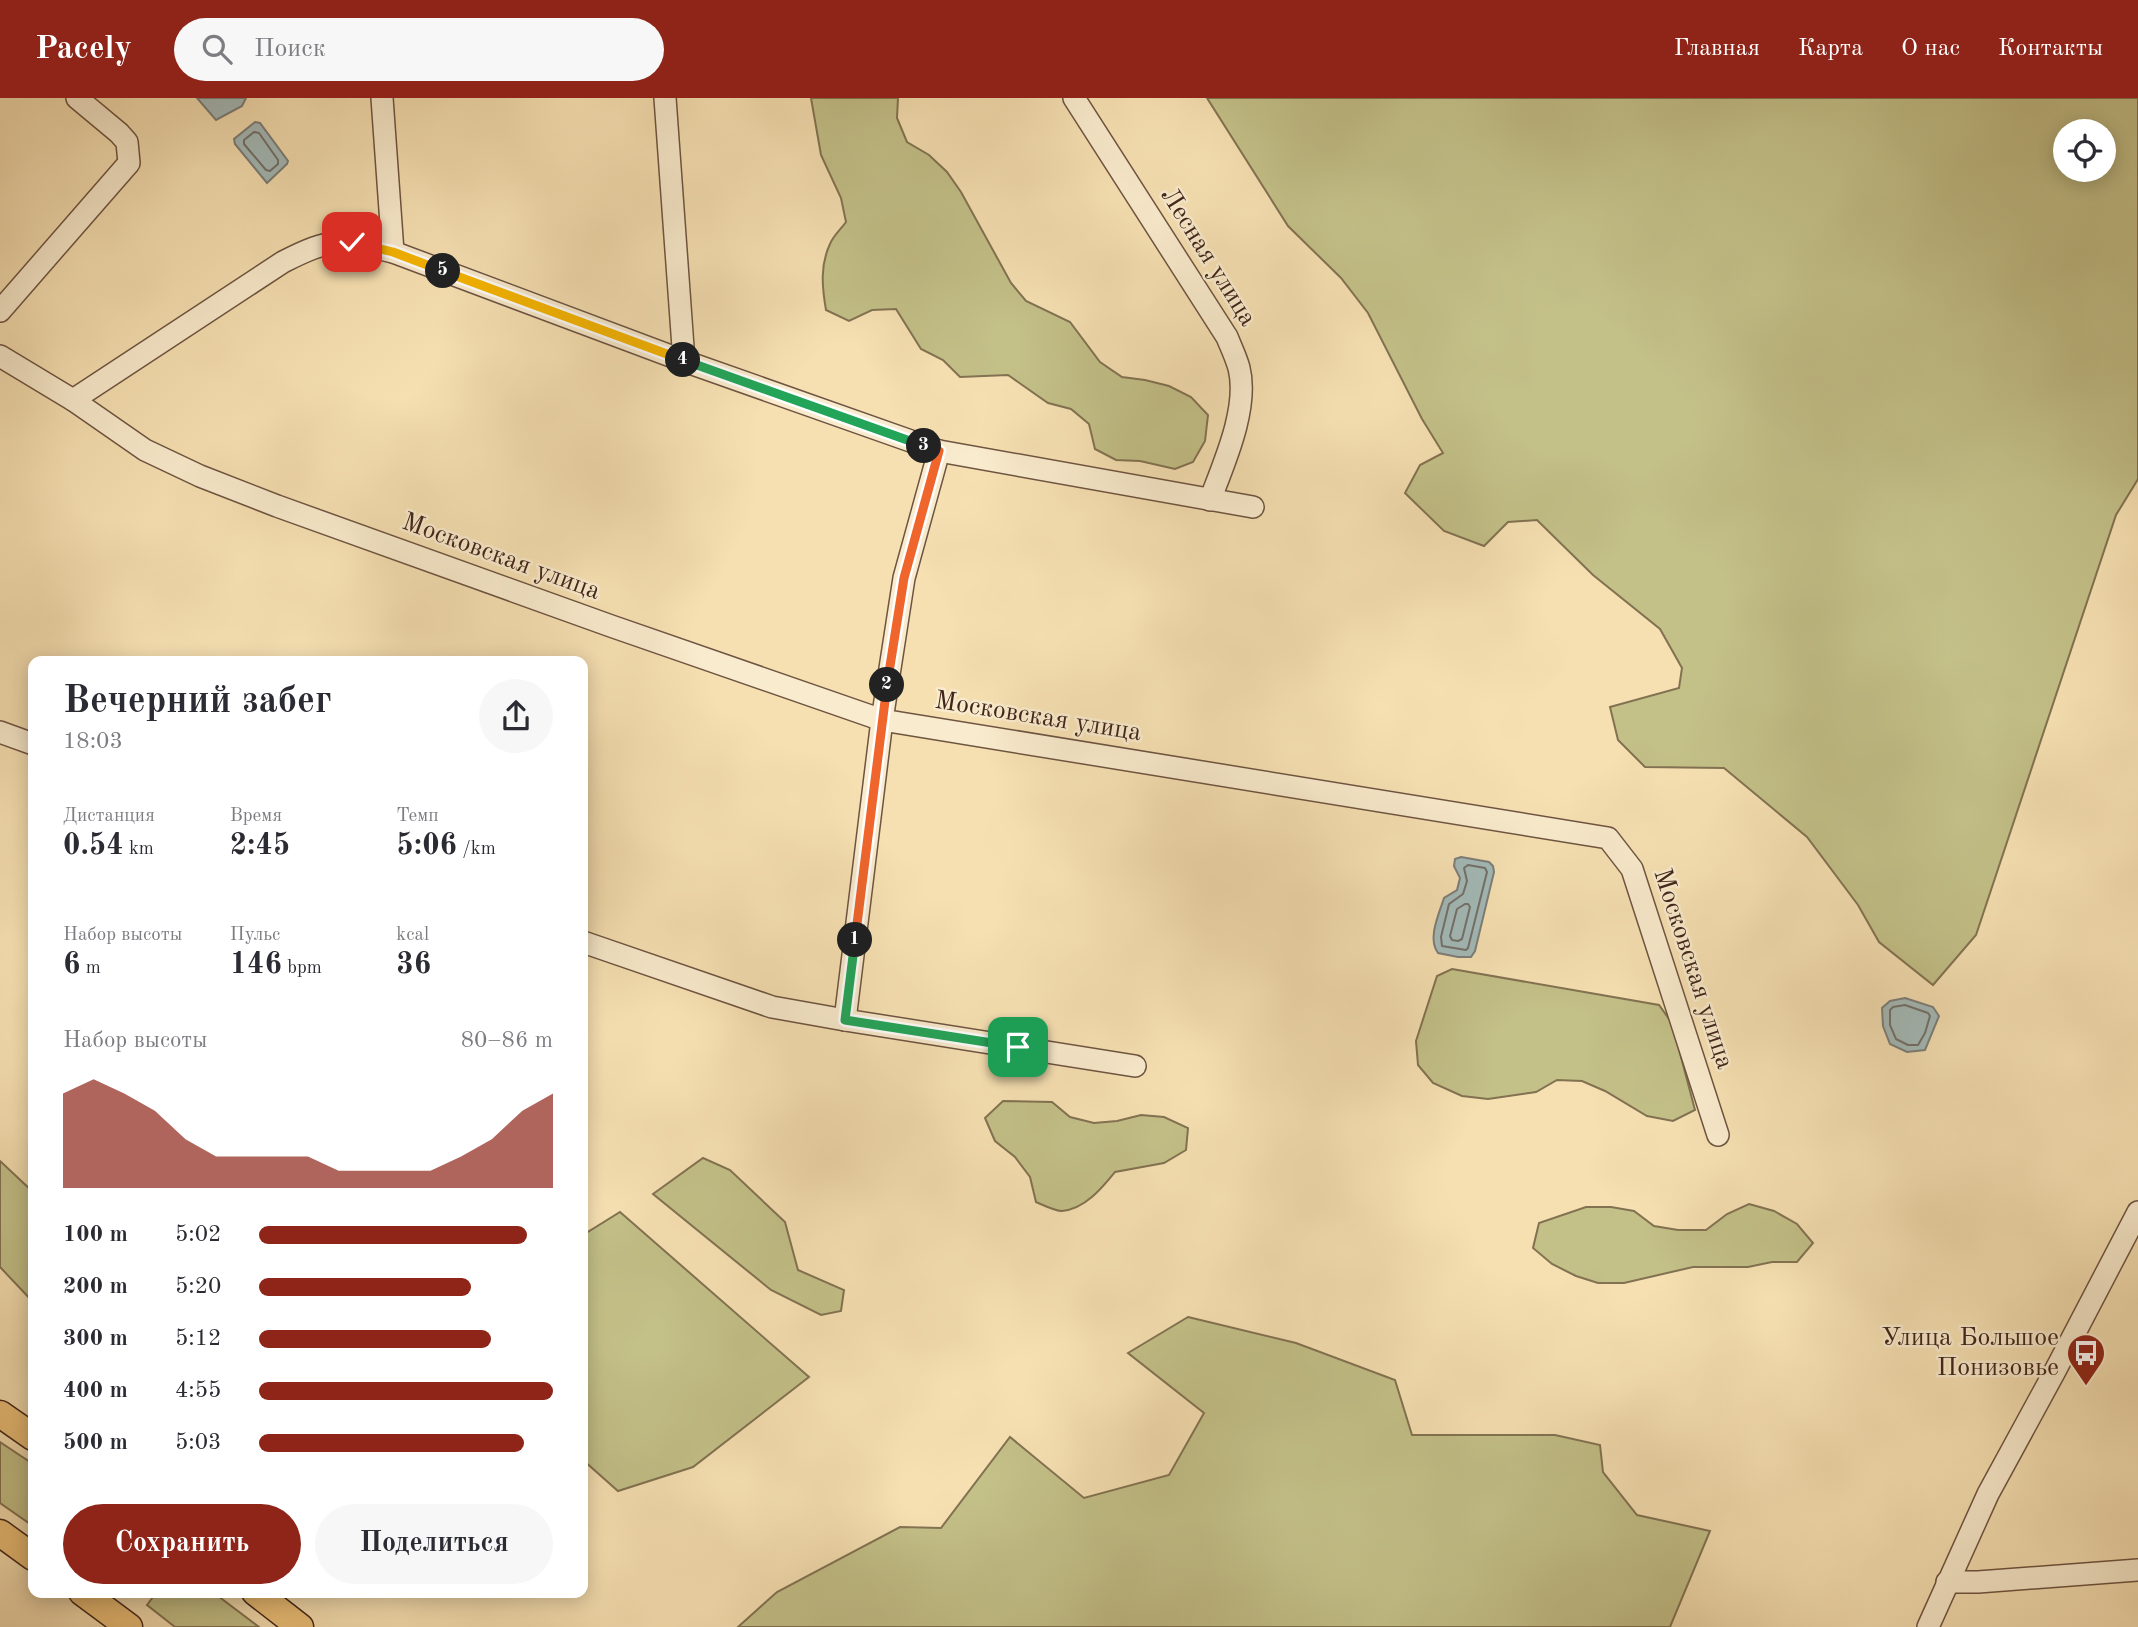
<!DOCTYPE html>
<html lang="ru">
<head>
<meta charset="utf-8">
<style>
	:root { --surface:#fff; --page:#f7f7f7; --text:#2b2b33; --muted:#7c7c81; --accent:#8f2418 }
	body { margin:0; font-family:"Old Standard TT",serif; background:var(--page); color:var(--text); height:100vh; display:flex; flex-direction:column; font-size:26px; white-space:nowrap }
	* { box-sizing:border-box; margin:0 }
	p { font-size:23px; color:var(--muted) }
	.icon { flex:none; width:38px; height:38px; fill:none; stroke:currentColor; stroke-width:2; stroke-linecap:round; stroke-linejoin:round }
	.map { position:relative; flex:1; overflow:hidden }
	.panel { position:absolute; left:28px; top:558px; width:560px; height:942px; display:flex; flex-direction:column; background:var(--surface); border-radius:14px; box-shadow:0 4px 18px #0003 }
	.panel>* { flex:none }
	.controls { position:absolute; left:2053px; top:21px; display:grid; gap:14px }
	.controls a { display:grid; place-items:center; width:63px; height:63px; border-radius:50%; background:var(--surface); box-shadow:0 4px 18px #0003; font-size:35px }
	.pin { position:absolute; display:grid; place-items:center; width:60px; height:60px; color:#fff; margin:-30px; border-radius:14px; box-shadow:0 4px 10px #0006 }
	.km { position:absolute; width:35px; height:35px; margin:-18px; border-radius:50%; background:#222; color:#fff; font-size:19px; line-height:35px; text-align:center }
	.round { display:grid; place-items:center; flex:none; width:74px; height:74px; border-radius:37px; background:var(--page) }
	.overview { display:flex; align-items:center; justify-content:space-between; height:119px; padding:0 35px }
	h1 { font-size:38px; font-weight:600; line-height:52px }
	.metrics { display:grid; grid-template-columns:repeat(3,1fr); gap:10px; height:119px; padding:7px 35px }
	.metrics div { display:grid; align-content:center }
	.metrics b { font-size:30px; font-weight:600 }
	.metrics small { font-size:19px; font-weight:400 }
	.metrics p { font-size:19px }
	.chart { height:196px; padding:14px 35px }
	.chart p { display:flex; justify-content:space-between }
	.chart svg { width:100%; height:126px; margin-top:7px; fill:var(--accent); opacity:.7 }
	.cta { display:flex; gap:14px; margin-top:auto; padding:14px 35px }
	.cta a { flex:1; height:80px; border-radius:42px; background:var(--accent); color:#fff; font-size:28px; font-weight:600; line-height:80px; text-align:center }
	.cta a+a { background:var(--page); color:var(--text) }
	ul { padding:0 35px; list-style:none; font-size:23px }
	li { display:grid; grid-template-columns:112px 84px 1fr; align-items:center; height:52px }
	li i { height:18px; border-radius:9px; background:var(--accent) }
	header { display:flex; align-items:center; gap:42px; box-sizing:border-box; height:98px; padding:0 35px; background:var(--accent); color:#fff }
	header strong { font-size:33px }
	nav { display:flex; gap:38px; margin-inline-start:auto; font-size:24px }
	.search { width:490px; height:63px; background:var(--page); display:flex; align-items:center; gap:18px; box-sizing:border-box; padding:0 24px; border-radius:38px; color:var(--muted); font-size:26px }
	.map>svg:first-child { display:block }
	.green { fill:#c3c088; stroke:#827252; stroke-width:2; fill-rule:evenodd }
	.water { fill:#a3bab9; stroke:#7c7e7a; stroke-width:2 }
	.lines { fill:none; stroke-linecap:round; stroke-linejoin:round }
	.shore { stroke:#72706a; stroke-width:2 }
	.minor-casing { stroke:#6e5441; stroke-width:24 }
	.major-casing { stroke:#41251b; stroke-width:29 }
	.minor { stroke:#f9ebcd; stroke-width:21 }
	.major { stroke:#ebc079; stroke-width:26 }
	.split-1-casing { stroke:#fff; stroke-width:14 }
	.split-2-casing { stroke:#fff; stroke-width:14 }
	.split-3-casing { stroke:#fff; stroke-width:14 }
	.split-4-casing { stroke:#fff; stroke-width:14 }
	.split-5-casing { stroke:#fff; stroke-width:14 }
	.split-6-casing { stroke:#fff; stroke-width:14 }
	.split-1 { stroke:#22a559; stroke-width:9 }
	.split-2 { stroke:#f0652b; stroke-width:9 }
	.split-3 { stroke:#f0652b; stroke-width:9 }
	.split-4 { stroke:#22a559; stroke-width:9 }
	.split-5 { stroke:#f5b400; stroke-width:9 }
	.split-6 { stroke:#f5b400; stroke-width:9 }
	.labels { text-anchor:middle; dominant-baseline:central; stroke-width:5; stroke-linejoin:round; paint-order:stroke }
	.street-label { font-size:26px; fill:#41251b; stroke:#f9ebcd }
	.poi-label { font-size:26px; fill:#41251b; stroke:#f9ebcd; text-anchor:end }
</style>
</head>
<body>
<header>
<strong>Pacely</strong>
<div class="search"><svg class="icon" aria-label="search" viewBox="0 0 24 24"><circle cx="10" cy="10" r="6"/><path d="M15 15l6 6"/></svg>Поиск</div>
<nav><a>Главная</a><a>Карта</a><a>О нас</a><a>Контакты</a></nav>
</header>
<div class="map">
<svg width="2138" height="1529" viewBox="0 0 2138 1529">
	<rect width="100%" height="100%" fill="#f6e0b2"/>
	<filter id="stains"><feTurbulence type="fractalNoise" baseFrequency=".00286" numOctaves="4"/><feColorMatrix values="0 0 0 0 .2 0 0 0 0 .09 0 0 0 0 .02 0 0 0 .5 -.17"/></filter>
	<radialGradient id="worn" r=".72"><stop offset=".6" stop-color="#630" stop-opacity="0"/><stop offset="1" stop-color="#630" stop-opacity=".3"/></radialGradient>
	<g class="green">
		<path d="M811 0H898L897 20 907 44 929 57 947 74 961 94 1011 185 1026 203 1070 224 1100 264 1122 279 1145 282 1169 288 1191 299 1208 317 1205 343 1193 364 1175 371 1140 363 1116 362 1095 351 1089 326 1071 311 1048 305 1008 277 960 279 943 262 921 251 896 211 872 212 849 223 826 212C822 189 820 167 830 146 833 138 841 131 846 124L841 100 821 57Z"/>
		<path d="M1207 0H2138V381L2116 417 1976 837 1933 887 1879 844 1858 807 1807 739 1724 670 1645 669 1618 642 1610 609 1679 590 1682 570 1660 531 1593 477 1537 422 1508 424 1484 448 1444 433 1405 395 1420 367 1443 355 1422 321 1368 215 1341 180 1288 128ZM2065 33H2104V72H2065Z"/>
		<path d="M1452 871 1659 907 1672 925 1695 1012 1673 1023 1647 1018 1605 993 1582 983 1557 982 1536 994 1488 1001 1462 998 1433 985 1418 967 1416 943 1437 878Z"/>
		<path d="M1003 1003 1052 1004 1070 1019 1094 1025 1117 1023 1141 1017 1164 1019 1188 1030 1186 1052 1164 1065 1115 1074C1102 1090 1085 1111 1062 1113 1055 1113 1043 1107 1036 1104L1030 1079 1015 1059 995 1043 985 1020Z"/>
		<path d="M703 1060 730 1072 785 1124 798 1172 844 1192 841 1213 821 1217 771 1192 653 1096Z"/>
		<path d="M0 1063 33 1094V1204L0 1169Z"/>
		<path d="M1749 1106 1774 1113 1797 1126 1813 1145 1797 1164H1772L1748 1169H1693L1624 1185H1598L1576 1178 1552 1166 1533 1150 1539 1125 1586 1109H1611L1634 1113 1654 1128 1678 1132H1706L1727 1116Z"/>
		<path d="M620 1114 809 1279 693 1369 618 1393 583 1362V1137Z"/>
		<path d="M1188 1219 1296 1245 1395 1282 1412 1337H1555L1600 1347 1603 1374 1637 1417 1710 1433 1670 1529H738L777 1494 900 1429 941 1430 1010 1339 1084 1400 1169 1377 1204 1315 1128 1255Z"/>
		<path d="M0 1344 33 1366V1428L0 1405Z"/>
		<path d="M156 1495H214L259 1529H175L147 1507Z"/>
	</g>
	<g class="water">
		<path d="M197 0H246L242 8 216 22Z"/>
		<path d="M255 24 260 25 288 63 287 66 267 85 235 46 234 41Z"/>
		<path d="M1461 759 1489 764 1493 768 1494 774 1475 853 1471 859H1458L1438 855C1427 841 1439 816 1444 800L1457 792 1460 780 1454 768 1455 761Z"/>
		<path d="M1905 900 1933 909 1939 918 1925 952 1907 954 1890 946 1883 928 1882 910 1890 903Z"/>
	</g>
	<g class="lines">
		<g class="shore">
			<path d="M254 34 259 35 278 62V66L270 73 266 72 244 46V42Z"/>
			<path d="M1468 767 1485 770 1487 774 1468 850 1466 852 1442 848 1441 839 1449 806 1463 796 1467 783 1464 770Z"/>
			<path d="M1465 806H1468L1470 809 1462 841 1458 843 1452 842 1450 838 1457 811Z"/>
			<path d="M1905 907 1928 915 1930 918 1925 935 1918 947H1908L1896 941 1890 927V912L1893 909Z"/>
		</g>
		<defs>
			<g id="minor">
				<path d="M382 0 393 154"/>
				<path d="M665 0 684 263"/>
				<path d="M1074 0 1227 239C1231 249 1236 259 1239 270 1249 310 1224 365 1210 402"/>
				<path d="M0 213 129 65 127 44 119 35 77 0"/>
				<path d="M0 258 73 302 145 352 200 378 277 408 611 528 882 622 1608 740 1632 771 1718 1037"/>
				<path d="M73 302 283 164C332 139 341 141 393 154L684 263 939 353 1253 409"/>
				<path d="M0 634 33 646"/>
				<path d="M583 844 772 909 845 922 1135 968"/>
				<path d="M845 922 882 622 904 480 939 353"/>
				<path d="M1947 1484H1978L2138 1472"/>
				<path d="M1928 1529 1988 1396 2055 1273 2138 1114"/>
			</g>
			<g id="major">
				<path d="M0 1316 33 1339"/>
				<path d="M0 1435 33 1459"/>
				<path d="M82 1494 129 1529"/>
				<path d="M255 1494 300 1529"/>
			</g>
		</defs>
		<use href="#minor" class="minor-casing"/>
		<use href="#major" class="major-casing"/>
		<use href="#minor" class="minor"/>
		<use href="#major" class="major"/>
	</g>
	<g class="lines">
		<defs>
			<path id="split-1" d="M855 842 845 922 1018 949"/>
			<path id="split-2" d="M855 842 887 587"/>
			<path id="split-3" d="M887 587 904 480 939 353 924 348"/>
			<path id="split-4" d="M683 262 924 348"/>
			<path id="split-5" d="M443 173 683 262"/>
			<path id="split-6" d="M352 144 393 154 443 173"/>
		</defs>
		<use href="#split-1" class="split-1-casing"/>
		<use href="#split-2" class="split-2-casing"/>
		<use href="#split-3" class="split-3-casing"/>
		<use href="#split-4" class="split-4-casing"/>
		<use href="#split-5" class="split-5-casing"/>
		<use href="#split-6" class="split-6-casing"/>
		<use href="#split-1" class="split-1"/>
		<use href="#split-2" class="split-2"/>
		<use href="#split-3" class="split-3"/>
		<use href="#split-4" class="split-4"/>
		<use href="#split-5" class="split-5"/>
		<use href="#split-6" class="split-6"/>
	</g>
	<defs>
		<symbol id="bus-pin" viewBox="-11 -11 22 30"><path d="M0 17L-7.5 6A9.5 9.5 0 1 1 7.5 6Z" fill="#8f2418" stroke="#f9ebcd"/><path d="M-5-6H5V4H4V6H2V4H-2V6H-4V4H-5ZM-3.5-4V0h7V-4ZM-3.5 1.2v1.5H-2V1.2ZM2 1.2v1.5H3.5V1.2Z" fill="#fff"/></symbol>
	</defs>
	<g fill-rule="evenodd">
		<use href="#bus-pin" x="2064" y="1233" width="44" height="60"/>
	</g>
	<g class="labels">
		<g class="street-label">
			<text transform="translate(1208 159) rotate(58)">Лесная улица</text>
			<text transform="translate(501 459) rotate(20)">Московская улица</text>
			<text transform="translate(1038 619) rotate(9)">Московская улица</text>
			<text transform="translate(1693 871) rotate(72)">Московская улица</text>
		</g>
		<g class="poi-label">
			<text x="2059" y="1240">Улица Большое<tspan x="2059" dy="30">Понизовье</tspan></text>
		</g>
	</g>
	<rect width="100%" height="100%" filter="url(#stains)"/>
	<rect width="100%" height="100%" fill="url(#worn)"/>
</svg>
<div class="controls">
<a><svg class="icon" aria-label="locate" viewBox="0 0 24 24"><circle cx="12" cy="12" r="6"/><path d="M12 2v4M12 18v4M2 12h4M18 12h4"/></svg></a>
</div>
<div class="pin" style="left:1018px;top:949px;background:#1e9e55"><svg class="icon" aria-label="arrive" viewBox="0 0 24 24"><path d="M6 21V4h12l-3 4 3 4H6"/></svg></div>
<div class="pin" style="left:352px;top:144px;background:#d93025"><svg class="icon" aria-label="check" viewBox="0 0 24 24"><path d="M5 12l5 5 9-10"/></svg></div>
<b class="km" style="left:855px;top:842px">1</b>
<b class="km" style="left:887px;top:587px">2</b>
<b class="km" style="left:924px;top:348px">3</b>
<b class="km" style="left:683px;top:262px">4</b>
<b class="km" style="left:443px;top:173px">5</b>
<section class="panel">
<div class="overview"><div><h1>Вечерний забег</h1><p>18:03</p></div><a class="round"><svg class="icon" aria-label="share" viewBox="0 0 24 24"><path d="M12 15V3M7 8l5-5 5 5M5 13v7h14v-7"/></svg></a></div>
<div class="metrics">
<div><p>Дистанция</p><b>0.54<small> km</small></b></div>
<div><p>Время</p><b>2:45</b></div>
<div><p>Темп</p><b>5:06<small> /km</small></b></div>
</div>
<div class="metrics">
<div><p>Набор высоты</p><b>6<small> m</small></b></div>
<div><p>Пульс</p><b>146<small> bpm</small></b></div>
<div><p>kcal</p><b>36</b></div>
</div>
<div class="chart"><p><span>Набор высоты</span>80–86 m</p>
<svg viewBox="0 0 160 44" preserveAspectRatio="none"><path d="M0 44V11L10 6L20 11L30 17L40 27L50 33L60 33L70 33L80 33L90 38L100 38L110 38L120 38L130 33L140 27L150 17L160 11V44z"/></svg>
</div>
<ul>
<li><b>100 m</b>5:02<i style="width:91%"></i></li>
<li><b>200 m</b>5:20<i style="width:72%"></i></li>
<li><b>300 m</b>5:12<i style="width:79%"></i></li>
<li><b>400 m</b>4:55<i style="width:100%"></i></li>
<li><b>500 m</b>5:03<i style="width:90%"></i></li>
</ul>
<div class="cta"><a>Сохранить</a><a>Поделиться</a></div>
</section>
</div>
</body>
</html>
